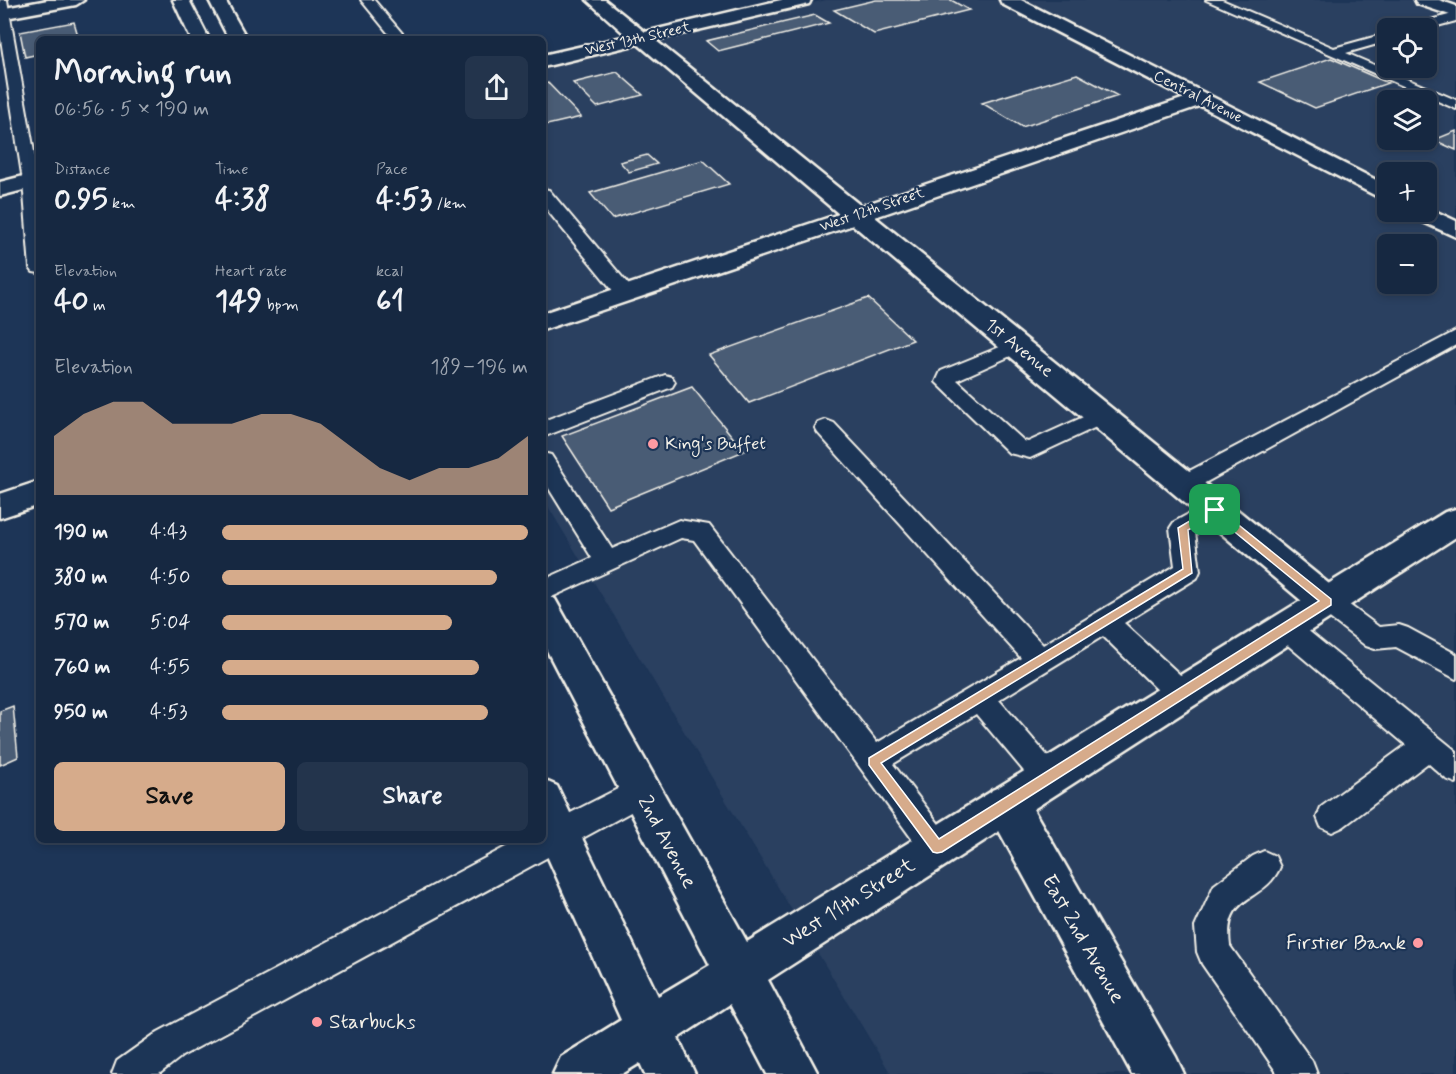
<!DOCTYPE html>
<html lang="en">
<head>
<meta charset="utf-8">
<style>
	:root { --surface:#162841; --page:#23344c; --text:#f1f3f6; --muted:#9ea6b1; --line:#35445a; --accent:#d6ab8b }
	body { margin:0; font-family:Mynerve,sans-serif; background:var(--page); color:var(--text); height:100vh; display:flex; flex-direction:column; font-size:22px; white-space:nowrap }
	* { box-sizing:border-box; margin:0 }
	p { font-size:20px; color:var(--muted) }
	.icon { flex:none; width:33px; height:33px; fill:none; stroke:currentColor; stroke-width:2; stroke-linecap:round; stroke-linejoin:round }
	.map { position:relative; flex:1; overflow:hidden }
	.drawer { position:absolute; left:36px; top:36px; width:510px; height:807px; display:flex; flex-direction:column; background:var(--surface); border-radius:9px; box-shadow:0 3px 9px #0003,0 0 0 2px var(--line) }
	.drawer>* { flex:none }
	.buttons { position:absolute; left:1377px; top:18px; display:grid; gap:12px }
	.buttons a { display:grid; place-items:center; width:60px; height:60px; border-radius:9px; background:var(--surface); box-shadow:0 3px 9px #0003,0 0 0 2px var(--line); font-size:30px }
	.pin { position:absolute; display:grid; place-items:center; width:51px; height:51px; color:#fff; margin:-26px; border-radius:12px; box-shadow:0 3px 9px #0006 }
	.round { display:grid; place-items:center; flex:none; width:63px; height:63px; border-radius:9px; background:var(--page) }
	.head { display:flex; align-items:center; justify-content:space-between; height:102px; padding:0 18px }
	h1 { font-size:33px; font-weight:700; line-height:45px }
	.stats { display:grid; grid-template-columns:repeat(3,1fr); gap:9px; height:102px; padding:6px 18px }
	.stats div { display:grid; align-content:center }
	.stats b { font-size:30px; font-weight:700 }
	.stats small { font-size:16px; font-weight:400 }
	.stats p { font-size:16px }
	.chart { height:168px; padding:12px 18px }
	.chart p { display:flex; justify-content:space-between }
	.chart svg { width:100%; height:108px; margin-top:6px; fill:var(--accent); opacity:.7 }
	.button { display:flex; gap:12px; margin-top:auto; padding:12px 18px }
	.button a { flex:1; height:69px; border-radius:9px; background:var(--accent); color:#111; font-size:24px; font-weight:700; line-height:69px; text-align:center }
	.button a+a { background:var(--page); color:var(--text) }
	ul { padding:0 18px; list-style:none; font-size:20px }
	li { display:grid; grid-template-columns:96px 72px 1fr; align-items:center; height:45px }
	li i { height:15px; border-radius:8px; background:var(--accent) }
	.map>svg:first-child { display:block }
	.built { fill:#2a4060; fill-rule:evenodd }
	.building { fill:#485b74; stroke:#f4f1e8; stroke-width:1.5 }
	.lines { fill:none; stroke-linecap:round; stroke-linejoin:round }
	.lane-casing { stroke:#f4f1e8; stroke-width:4 }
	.street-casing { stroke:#f4f1e8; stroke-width:5 }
	.secondary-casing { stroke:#f4f1e8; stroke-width:5 }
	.lane { fill:#1d3557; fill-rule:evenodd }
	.street { fill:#1d3557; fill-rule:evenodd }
	.secondary { fill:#1d3557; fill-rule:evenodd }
	.route { fill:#d6ab8b; stroke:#fff; stroke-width:1.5; fill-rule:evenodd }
	.poi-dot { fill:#ff9aa2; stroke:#1d3557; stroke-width:2 }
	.labels { text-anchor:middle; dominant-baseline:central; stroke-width:4.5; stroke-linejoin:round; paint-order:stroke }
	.far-street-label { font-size:15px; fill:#f4f1e8; stroke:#1d3557 }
	.street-label { font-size:18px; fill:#f4f1e8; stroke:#1d3557 }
	.poi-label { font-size:18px; fill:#f4f1e8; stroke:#1d3557; text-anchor:start }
	.near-street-label { font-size:21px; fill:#f4f1e8; stroke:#1d3557 }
	.near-poi-label { font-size:21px; fill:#f4f1e8; stroke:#1d3557; text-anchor:end }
</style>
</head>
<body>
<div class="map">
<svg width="1456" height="1074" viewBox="0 0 1456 1074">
	<rect width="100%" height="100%" fill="#1d3557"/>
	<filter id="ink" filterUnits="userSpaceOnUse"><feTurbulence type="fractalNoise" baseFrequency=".0167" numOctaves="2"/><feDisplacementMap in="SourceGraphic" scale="12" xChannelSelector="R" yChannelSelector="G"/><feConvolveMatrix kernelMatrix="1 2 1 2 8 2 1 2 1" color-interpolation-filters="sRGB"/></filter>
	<g filter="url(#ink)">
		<path class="built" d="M826 0H1456V1074H891L543 498V67ZM1388 28H1426V68H1388ZM1388 100H1426V140H1388ZM1388 172H1426V212H1388ZM1388 244H1426V284H1388Z"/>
		<g class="building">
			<path d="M876 0H951L969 10 874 34 834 10Z"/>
			<path d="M815 15 829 23 718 51 706 41Z"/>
			<path d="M74 22 79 39H39V54L25 57 20 32Z"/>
			<path d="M1331 58 1388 83 1315 108 1260 82Z"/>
			<path d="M617 72 643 95 597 107 573 83Z"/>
			<path d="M1077 74 1118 96 1022 127 982 103Z"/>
			<path d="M548 83 581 117 547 125 543 120V84Z"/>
			<path d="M1456 131V150L1434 140Z"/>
			<path d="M647 155 657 164 629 172 620 162Z"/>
			<path d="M703 160 729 184 612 219 590 193Z"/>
			<path d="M868 298 913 340 749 403 709 355Z"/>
			<path d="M692 387 744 451 608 507 562 436Z"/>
			<path d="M13 706 18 757 0 765V711Z"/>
		</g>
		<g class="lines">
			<defs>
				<g id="lane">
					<path d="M0 0H7L39 180V273L33 272 30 268 23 181 0 33Z"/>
					<path d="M361 0H374L407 39H393Z"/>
					<path d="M1206 0H1222L1334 48 1388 33V41L1346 53 1456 100V109Z"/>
					<path d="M1456 13V21L1426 29 1411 28 1412 25Z"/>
					<path d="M543 189 549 190 633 290 635 294 633 298H619L543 205Z"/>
					<path d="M1456 331V345L1192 490 1184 492 1176 490 1173 484 1176 478Z"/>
					<path d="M1017 340 1024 342 1027 346 1024 350 957 380 1024 441 1028 442 1101 409 1109 411 1112 416 1109 421 1030 458 1009 453 936 382 941 371Z"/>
					<path d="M665 375 672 377 675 382 672 387 543 437V421Z"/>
					<path d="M826 420 834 423 1043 645 1175 566 1170 528 1174 522 1207 504 1215 501 1223 504 1227 510 1223 516 1195 532 1200 571 1197 578 1124 623 1191 685 1195 694 1191 703 1181 706 1171 703 1103 636 999 700 1058 768 1063 778 1058 788 1048 792 1038 788 976 714 893 764 948 836 952 847 948 858 937 862 926 858 694 540 681 538 543 601V580L592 558 543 479V453L551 455 612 549 679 520 709 525 877 743 1021 658 818 433 815 428 818 423Z"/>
					<path d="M1327 592 1336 595 1379 627 1399 625 1408 628 1456 654V679L1396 647 1375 649 1366 646 1318 609 1314 602 1318 595Z"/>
					<path d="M1286 617 1295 620 1456 751V783L1446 779 1428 763 1343 827 1332 832 1321 827 1317 817 1321 807 1406 745 1277 636 1273 628 1277 620Z"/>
					<path d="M641 777 651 781 656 791 651 801 182 1056 159 1074H112L117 1061 158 1032 519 840H543V827Z"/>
					<path d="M1264 851 1275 856 1280 867C1264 904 1223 891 1230 946L1312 1061 1317 1074H1278L1202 964 1197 952 1195 927 1214 885 1253 856Z"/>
				</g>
				<g id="street">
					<path d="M48 0H84L76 5 0 19V9Z"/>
					<path d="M587 0H605L645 32 781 0H811L809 4 655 40 861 206 1194 95H1208L1211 99 1208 103 875 217 1339 592 1344 602 1339 612 1327 616 1315 612 853 225 543 330V313L839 214 638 44 543 67V55L627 36Z"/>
					<path d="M1415 0H1439L1456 6V17L1417 4Z"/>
					<path d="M39 172V186L0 196V182Z"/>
					<path d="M39 481V505L0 518V494Z"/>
					<path d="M1007 784 1022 790 1176 1057 1184 1074H1132L992 818 986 804 992 790Z"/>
				</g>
				<g id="secondary">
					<path d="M173 0H189L209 39H191Z"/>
					<path d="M209 0H225L247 39H229Z"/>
					<path d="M1000 0H1021L1388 186V202L1002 4Z"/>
					<path d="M1426 207 1456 221V237L1412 217 1408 212H1426Z"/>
					<path d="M1456 509V537L768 980 818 1074H767L730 1004 678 1038 695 1074H645L640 1063 622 1074H553L561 1057 621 1020 540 840H543V780L557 786 658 996 710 965 543 643V594L555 599 747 942 1445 512Z"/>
				</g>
			</defs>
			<use href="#lane" class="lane-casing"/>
			<use href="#street" class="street-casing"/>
			<use href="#secondary" class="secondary-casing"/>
			<use href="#lane" class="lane"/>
			<use href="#street" class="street"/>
			<use href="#secondary" class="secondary"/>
		</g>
	</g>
	<path class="route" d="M1215 506 1331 599V605L942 852 937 853 933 852 869 765V758L1183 569 1178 528ZM1214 515 1319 601 939 839 881 763 1192 573 1188 530Z"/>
	<g class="poi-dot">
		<circle cx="653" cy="444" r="6"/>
		<circle cx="1418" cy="943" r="6"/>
		<circle cx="317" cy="1022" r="6"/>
	</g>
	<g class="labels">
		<g class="far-street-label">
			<text transform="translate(638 39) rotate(-13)">West 13th Street</text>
			<text transform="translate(1198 97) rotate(27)">Central Avenue</text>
			<text transform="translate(872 210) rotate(-19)">West 12th Street</text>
		</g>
		<g class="street-label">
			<text transform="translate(1019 348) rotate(39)">1st Avenue</text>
		</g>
		<g class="poi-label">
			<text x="665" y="444">King's Buffet</text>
		</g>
		<g class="near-street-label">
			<text transform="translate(667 842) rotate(62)">2nd Avenue</text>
			<text transform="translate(849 903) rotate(-32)">West 11th Street</text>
			<text transform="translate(1083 939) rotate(60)">East 2nd Avenue</text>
		</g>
		<g class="near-poi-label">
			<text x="1406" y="943">Firstier Bank</text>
			<text x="329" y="1022" text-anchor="start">Starbucks</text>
		</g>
	</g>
</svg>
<div class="buttons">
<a><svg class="icon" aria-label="locate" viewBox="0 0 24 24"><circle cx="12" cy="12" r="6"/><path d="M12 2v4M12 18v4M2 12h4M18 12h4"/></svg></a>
<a><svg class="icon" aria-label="layers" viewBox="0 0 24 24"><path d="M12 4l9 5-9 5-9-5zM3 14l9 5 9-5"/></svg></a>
<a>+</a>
<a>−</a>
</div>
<div class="pin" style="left:1215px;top:510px;background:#1e9e55"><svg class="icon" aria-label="arrive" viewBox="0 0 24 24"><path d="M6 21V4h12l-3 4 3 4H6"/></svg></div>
<section class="drawer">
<div class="head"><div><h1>Morning run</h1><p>06:56 · 5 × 190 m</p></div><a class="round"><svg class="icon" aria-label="share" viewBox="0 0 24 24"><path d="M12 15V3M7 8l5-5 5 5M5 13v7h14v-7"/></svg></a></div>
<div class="stats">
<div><p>Distance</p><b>0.95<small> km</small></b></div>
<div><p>Time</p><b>4:38</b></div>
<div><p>Pace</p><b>4:53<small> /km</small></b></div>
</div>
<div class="stats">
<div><p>Elevation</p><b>40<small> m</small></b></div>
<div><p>Heart rate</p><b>149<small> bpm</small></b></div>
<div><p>kcal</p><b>61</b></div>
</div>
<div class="chart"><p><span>Elevation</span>189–196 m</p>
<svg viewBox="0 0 160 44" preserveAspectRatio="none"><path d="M0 44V20L10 11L20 6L30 6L40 15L50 15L60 15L70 11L80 11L90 15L100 24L110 33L120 38L130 33L140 33L150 29L160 20V44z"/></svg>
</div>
<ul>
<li><b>190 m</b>4:43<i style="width:100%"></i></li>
<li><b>380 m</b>4:50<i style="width:90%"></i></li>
<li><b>570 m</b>5:04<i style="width:75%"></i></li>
<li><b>760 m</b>4:55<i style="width:84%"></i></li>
<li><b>950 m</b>4:53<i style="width:87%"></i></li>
</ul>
<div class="button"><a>Save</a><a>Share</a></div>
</section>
</div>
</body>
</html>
